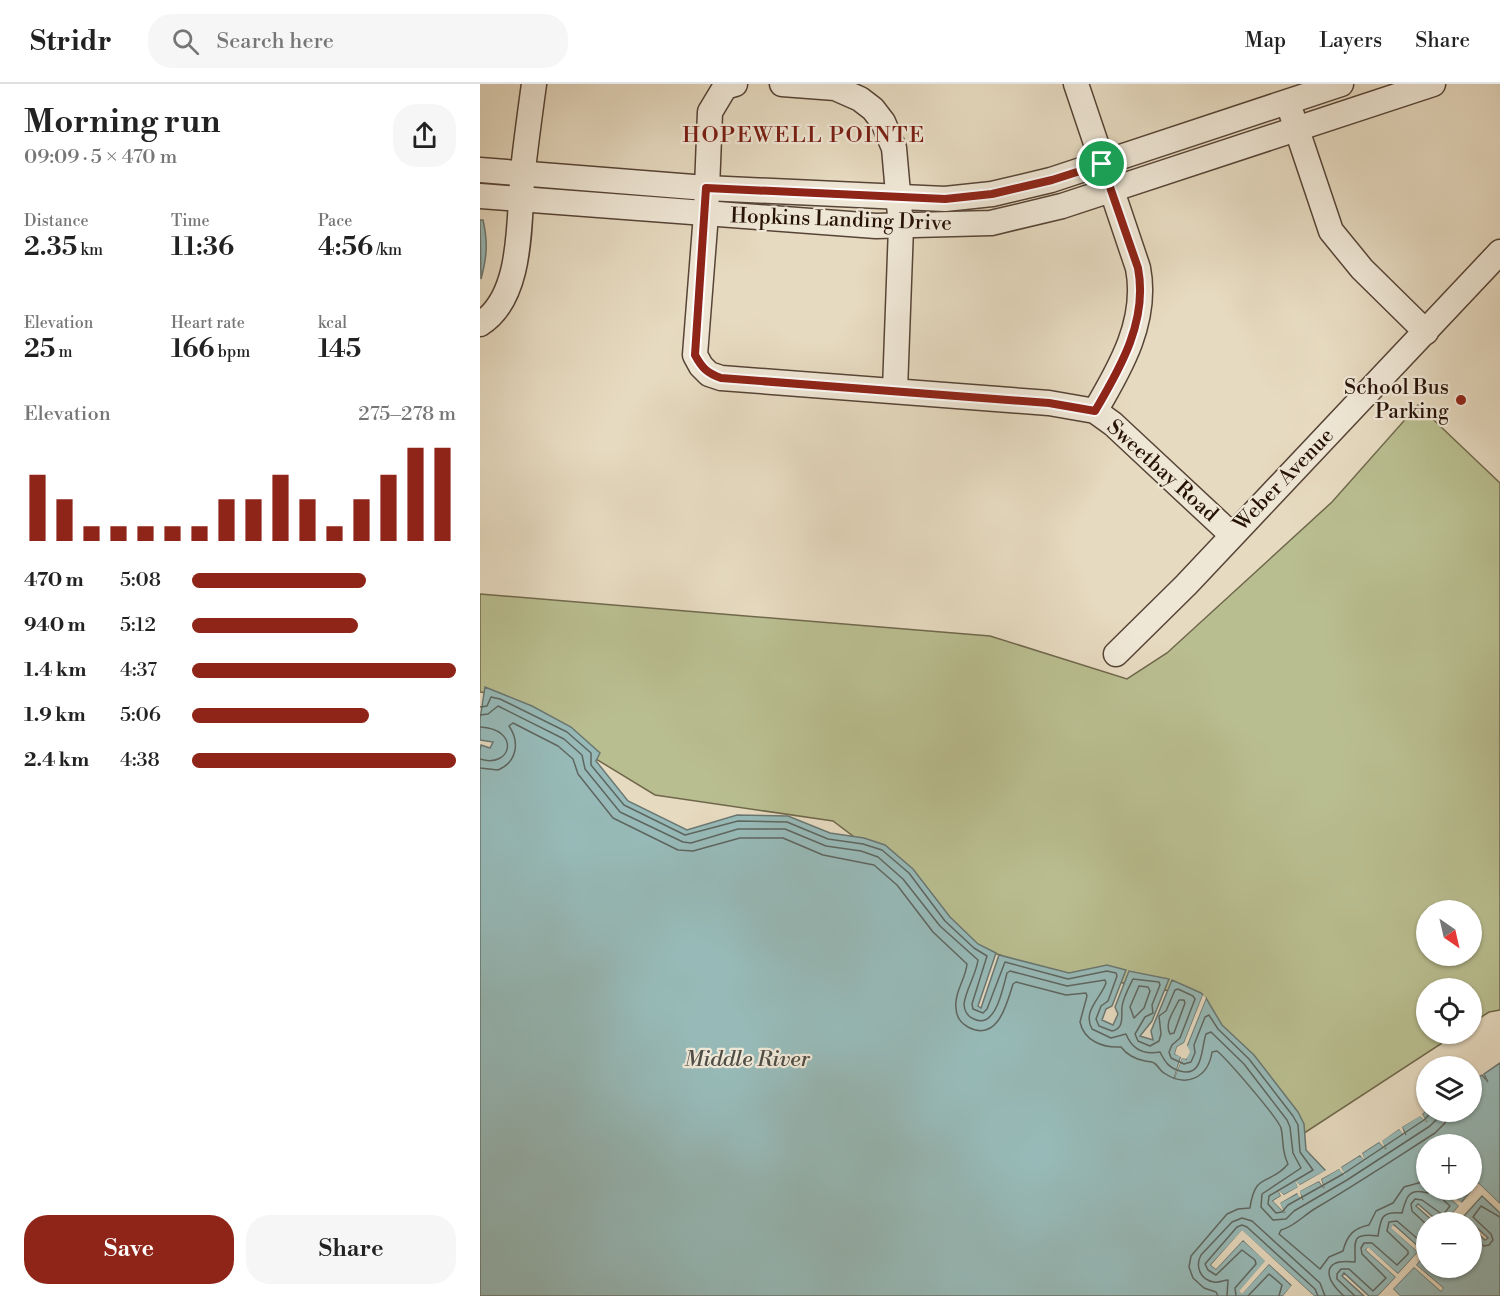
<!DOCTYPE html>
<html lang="en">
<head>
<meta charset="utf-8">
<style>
	:root { --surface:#fff; --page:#f6f6f6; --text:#222; --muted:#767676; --line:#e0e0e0; --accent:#8f2418 }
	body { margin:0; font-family:"Libre Bodoni",serif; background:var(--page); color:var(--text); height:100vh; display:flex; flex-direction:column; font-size:22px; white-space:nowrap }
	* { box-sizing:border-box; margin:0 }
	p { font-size:20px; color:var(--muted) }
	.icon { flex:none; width:33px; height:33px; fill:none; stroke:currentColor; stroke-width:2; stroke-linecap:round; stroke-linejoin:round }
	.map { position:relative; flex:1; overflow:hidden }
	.sheet { display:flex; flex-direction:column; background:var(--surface); width:480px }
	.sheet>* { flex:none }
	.needle { width:39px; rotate:146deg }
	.fabs { position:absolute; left:936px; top:816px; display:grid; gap:12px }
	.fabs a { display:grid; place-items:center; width:66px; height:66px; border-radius:50%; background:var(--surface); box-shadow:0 2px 4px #0004; font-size:30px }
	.pin { position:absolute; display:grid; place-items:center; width:51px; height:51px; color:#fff; margin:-26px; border:3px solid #fff; border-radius:50%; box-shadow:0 2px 6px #0007 }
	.round { display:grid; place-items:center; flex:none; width:63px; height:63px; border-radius:24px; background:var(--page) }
	.overview { display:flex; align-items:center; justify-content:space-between; height:102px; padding:0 24px }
	h1 { font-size:33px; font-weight:600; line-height:45px }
	.figures { display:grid; grid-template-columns:repeat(3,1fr); gap:9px; height:102px; padding:6px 24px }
	.figures div { display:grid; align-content:center }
	.figures b { font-size:26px; font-weight:600 }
	.figures small { font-size:16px; font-weight:400 }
	.figures p { font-size:16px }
	.chart { height:168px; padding:12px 24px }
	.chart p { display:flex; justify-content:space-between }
	.chart svg { width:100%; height:108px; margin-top:6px; stroke:var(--accent); stroke-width:6 }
	.button { display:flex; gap:12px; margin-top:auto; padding:12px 24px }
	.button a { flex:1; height:69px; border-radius:24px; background:var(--accent); color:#fff; font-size:24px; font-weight:600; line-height:69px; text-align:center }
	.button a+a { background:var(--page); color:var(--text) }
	ul { padding:0 24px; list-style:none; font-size:20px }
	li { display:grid; grid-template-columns:96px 72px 1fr; align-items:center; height:45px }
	li i { height:15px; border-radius:8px; background:var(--accent) }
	header { display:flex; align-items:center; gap:36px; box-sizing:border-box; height:84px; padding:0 30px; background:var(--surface); border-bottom:2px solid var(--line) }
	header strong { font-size:28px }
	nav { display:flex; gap:33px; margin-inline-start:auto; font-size:21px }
	.search { width:420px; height:54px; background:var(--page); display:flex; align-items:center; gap:15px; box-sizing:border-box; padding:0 21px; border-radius:24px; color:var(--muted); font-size:22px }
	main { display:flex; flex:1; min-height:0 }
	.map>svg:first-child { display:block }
	.green { fill:#b9be90; stroke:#70684c; stroke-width:1.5; fill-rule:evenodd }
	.water { fill:#97bab8; stroke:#6a7772; stroke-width:1.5 }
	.pier { fill:#e6dac0 }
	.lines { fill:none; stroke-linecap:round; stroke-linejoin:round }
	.shore { stroke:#5f6660; stroke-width:1.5 }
	.minor-casing { stroke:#574436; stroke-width:27 }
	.minor { stroke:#efe7d6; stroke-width:24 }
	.route-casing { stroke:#fff; stroke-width:12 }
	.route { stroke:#8f2418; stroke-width:8 }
	.poi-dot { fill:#8f2418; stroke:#efe7d6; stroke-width:2 }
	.labels { text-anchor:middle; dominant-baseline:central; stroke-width:4.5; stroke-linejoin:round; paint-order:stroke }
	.street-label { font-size:21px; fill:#271208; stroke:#efe7d6 }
	.poi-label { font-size:21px; fill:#271208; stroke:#efe7d6; text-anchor:end }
	.neighbourhood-label { font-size:22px; letter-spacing:1.5px; fill:#7a1f14; stroke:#efe7d6 }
	.water-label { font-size:22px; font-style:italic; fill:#4e4d46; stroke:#efe7d6 }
</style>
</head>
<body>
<header>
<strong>Stridr</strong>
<div class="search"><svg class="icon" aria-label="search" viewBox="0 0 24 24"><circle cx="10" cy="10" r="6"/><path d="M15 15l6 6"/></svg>Search here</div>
<nav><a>Map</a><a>Layers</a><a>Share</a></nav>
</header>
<main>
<section class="sheet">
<div class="overview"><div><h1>Morning run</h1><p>09:09 · 5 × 470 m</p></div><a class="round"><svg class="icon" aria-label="share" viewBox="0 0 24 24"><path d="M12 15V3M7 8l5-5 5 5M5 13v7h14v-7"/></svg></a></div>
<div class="figures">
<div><p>Distance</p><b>2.35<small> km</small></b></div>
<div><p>Time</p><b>11:36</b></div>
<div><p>Pace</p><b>4:56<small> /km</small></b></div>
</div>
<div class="figures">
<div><p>Elevation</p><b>25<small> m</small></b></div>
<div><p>Heart rate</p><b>166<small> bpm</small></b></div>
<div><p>kcal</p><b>145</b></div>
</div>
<div class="chart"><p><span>Elevation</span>275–278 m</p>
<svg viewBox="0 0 160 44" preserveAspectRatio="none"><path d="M5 44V17M15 44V27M25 44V38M35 44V38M45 44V38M55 44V38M65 44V38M75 44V27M85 44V27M95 44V17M105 44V27M115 44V38M125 44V27M135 44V17M145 44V6M155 44V6"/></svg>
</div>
<ul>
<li><b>470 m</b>5:08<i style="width:66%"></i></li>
<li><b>940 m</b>5:12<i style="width:63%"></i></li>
<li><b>1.4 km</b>4:37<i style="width:100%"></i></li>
<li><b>1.9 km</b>5:06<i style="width:67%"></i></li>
<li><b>2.4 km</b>4:38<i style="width:100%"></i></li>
</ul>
<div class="button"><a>Save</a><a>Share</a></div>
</section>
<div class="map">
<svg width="1020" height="1212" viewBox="0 0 1020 1212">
	<rect width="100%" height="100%" fill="#e6dac0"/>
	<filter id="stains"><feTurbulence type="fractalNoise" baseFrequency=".00333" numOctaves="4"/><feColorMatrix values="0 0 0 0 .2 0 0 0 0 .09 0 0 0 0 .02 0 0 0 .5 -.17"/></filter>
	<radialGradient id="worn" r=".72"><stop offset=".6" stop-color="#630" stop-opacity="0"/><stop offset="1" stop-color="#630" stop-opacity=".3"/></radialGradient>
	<path class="green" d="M938 321 1020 399V926L1009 928 992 939V904H946V950H976L809 1059 690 907 562 885 490 861 431 796 353 737 175 711 80 653 15 610 0 608V510L510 552 647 595 687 569 852 418ZM946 826H992V872H946Z"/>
	<g class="water">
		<path d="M0 136H3C8 158 7 173 1 195Z"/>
		<path d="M5 603 52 622 91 643 120 669 116 677 148 717 207 746 257 731 308 732 350 749 384 754 405 761 433 785 470 833 498 860 516 869 498 922 501 924 519 871 589 889 627 881 646 886 632 922 626 925 622 936 633 941 638 930 635 923 649 887 689 895 672 937 660 952 673 956 671 947 692 896 721 909 723 911 704 959 697 963 695 970 701 972 694 995 702 973 706 975 707 962 726 914 742 941 774 971 818 1028 824 1040 826 1066 846 1087 820 1101 817 1100 819 1103 804 1111 799 1108 801 1112 793 1117 805 1129 799 1119 818 1109 823 1116 819 1107 839 1097 844 1104 841 1095 860 1084 863 1088 861 1083 880 1071 884 1075 882 1069 899 1058 906 1065 901 1057 919 1045 926 1051 922 1043 940 1031 947 1038 942 1030 946 1027 992 1028V998L1002 991 1008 998 1004 990 1020 979V1120L998 1099 981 1119 966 1106H992V1060H946V1106H961L979 1122 965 1138H959L938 1120 936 1122 954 1138H946V1159L941 1165 914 1141 912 1144 938 1168 918 1190 888 1164 886 1166 916 1193 898 1212H889L864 1189 862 1192 884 1212H834L762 1147 731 1181 736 1185 763 1156 786 1177 760 1207 762 1209 789 1180 812 1202 803 1212H0V666L1 661 10 664 13 658 0 656V635Z"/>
		<path d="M1002 1112 1020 1129V1212H920L913 1205 934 1183 961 1207 963 1204 936 1181 946 1169V1184H992V1144L1005 1156 1008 1154 984 1132Z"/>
	</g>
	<g class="pier">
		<path d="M723 911 726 914 707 961 710 968 706 975 702 974 694 995 701 973 695 970 697 963 704 959Z"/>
		<path d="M946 1024V1027L942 1030 947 1038 940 1032 922 1043 925 1052 919 1045 902 1057 906 1065 899 1058 882 1069 886 1078 880 1071 861 1083 866 1092 859 1085 841 1095 844 1104 839 1097 820 1107 822 1117 817 1109 800 1119 805 1129 793 1117 801 1112 798 1106 804 1111 818 1103 815 1097 820 1101 848 1085 849 1087Z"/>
		<path d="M998 1099 1020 1120V1123L998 1103 969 1138H965L979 1122 961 1106H966L982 1119Z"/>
		<path d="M913 1141 940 1165 946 1159V1163L902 1212H898L916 1193 886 1166 888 1163 918 1190 938 1168 911 1144Z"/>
		<path d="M762 1146 834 1212H830L762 1151 735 1181 764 1153 827 1212 815 1204 807 1212H803L812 1201 789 1180 762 1210 759 1207 785 1177 763 1156 736 1185 731 1181Z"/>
		<path d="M946 1166V1169L936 1181 963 1204 961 1207 934 1183 913 1205 920 1212H915L911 1208 904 1212Z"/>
	</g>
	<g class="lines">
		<g class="shore">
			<path d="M0 623 7 622 11 613 20 615 87 648 111 669V681L144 721 205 751 258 737 307 738 348 755 383 760 402 766 429 789 465 837 494 864 507 872 492 920 493 925 503 929 507 925 525 878 588 895 627 887 636 889 637 892 628 917 621 922 616 935 619 942 632 947C645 944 641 932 642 923 643 914 649 903 653 895L679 898 680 901 672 921 673 929 665 933 655 950 658 957 670 962 679 957 681 950 679 932 686 927 695 906 698 905 713 912 715 915 700 954 692 961 689 968 691 974 704 980 711 978 715 969 714 961 725 933 729 931 738 945 769 975 813 1032 818 1041 820 1068 833 1086 789 1112 788 1120 796 1129 802 1128 808 1121 863 1090 944 1036 952 1028"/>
			<path d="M0 631 8 630 18 622 84 655 102 671 105 685 140 728 203 758 211 759 258 745H305L346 762 381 767 398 773 423 795 460 842 498 876C496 891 486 905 484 920 484 927 488 933 494 935 516 946 523 903 527 889L530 887 587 902 625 896 626 899C621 914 602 927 612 945L631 954 646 950C652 965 664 971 680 968 685 978 689 984 700 987 724 994 721 963 726 950L731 948 764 980 807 1036 810 1043 813 1069 821 1084 782 1110 781 1123 793 1136 806 1135 814 1127 867 1096 950 1042 957 1035 960 1028"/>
			<path d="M0 643C41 645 32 685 0 675"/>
			<path d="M0 684 18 686C37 678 40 658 29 642L33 639 78 662 93 675 98 690 133 734 198 766 213 767 260 754H303L343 771 394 781 417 801 453 848 487 880C486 894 474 909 476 924 476 932 481 939 488 943 518 959 527 919 533 900L536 898 586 911 606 909 607 912 600 938C604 957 623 964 641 963 647 971 655 975 665 977 668 978 671 977 674 979 678 981 680 987 684 989 706 1004 728 994 732 968L737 967C747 975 797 1033 801 1044 804 1056 801 1066 808 1080 790 1102 775 1087 770 1124L758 1125 747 1130 711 1172 709 1183 713 1194 724 1204 736 1208 738 1212"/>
			<path d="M659 902 668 903 670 907 664 924 654 934 650 923Z"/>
			<path d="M699 916H704L705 919 694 949 690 950C684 939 694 927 699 916Z"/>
			<path d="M946 1091 942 1098 924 1103 913 1119 896 1127 889 1141C874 1144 867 1151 863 1167L849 1173 840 1185 799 1150 801 1146C814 1143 824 1131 836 1124 877 1100 916 1074 955 1049L965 1039 969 1028"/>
			<path d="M946 1140 932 1127 931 1120 935 1115 942 1116 963 1131 970 1122 958 1111 957 1106"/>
			<path d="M992 1152 1004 1162 1009 1161 1013 1156 1011 1150 993 1133 1001 1122 1020 1133"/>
			<path d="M747 1212 748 1196C744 1196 739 1199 734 1198 720 1196 715 1182 721 1171L752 1138 762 1134 772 1137 840 1199 845 1212"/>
			<path d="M756 1212 755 1204 776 1180 775 1176 762 1166 736 1191 728 1186 725 1180 757 1143 762 1141 767 1143 835 1205 838 1212"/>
			<path d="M768 1212 789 1190 802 1201 799 1212"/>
			<path d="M864 1212C843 1193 842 1174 875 1178 876 1159 869 1148 898 1152 901 1135 900 1127 922 1129 926 1114 928 1103 948 1109L950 1106"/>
			<path d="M875 1212 857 1195V1190L861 1185H869L893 1207 906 1194 882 1170 881 1164 884 1159H892L917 1181 928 1170V1167L907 1147 909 1138 917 1137 939 1156 946 1155"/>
		</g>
		<defs>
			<g id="minor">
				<path d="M255 0 245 3 230 28 226 130 215 271 221 282 229 290 241 294 569 319 615 327 633 340 752 451"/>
				<path d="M302 0 355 4 380 15 393 25 403 38 414 64 421 143 415 306"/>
				<path d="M596 0 658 184C668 236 641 283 615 327"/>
				<path d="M811 28 851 147 882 185 946 248"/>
				<path d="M0 86 226 104 465 115 512 110 571 96 861 0"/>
				<path d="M0 112 396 142 511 139 582 122 953 0"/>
				<path d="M0 240C45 212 38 132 43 86 46 58 50 29 54 0"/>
				<path d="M636 570 706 501 1020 168"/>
			</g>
		</defs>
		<use href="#minor" class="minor-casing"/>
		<use href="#minor" class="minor"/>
	</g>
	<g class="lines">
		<defs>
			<path id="route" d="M622 80 658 184C668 236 641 283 615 327L569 319 241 294C227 289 222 284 215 271L226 104 465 115 512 110 572 96Z"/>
		</defs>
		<use href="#route" class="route-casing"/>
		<use href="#route" class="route"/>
	</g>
	<circle class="poi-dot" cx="981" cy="316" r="6"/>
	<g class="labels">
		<g class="street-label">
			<text transform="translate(361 136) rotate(2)">Hopkins Landing Drive</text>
			<text transform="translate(682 387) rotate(42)">Sweetbay Road</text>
			<text transform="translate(804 396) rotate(-46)">Weber Avenue</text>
		</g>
		<g class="poi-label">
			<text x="969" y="304">School Bus<tspan x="969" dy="24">Parking</tspan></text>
		</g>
		<g class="neighbourhood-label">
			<text x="324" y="51">HOPEWELL POINTE</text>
		</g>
		<g class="water-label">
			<text x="267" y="975">Middle River</text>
		</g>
	</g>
	<rect width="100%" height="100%" filter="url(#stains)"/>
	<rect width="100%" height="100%" fill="url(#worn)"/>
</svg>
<div class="fabs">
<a><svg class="needle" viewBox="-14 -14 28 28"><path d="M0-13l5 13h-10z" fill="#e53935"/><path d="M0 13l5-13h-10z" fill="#767676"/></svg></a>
<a><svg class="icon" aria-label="locate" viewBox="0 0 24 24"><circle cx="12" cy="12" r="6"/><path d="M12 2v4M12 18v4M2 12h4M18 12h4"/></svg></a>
<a><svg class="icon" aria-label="layers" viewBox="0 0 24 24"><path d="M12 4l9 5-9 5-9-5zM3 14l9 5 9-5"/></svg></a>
<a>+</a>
<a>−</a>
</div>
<div class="pin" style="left:622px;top:80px;background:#1e9e55"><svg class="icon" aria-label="arrive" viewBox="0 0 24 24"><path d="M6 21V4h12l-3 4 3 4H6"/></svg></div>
</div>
</main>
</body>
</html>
